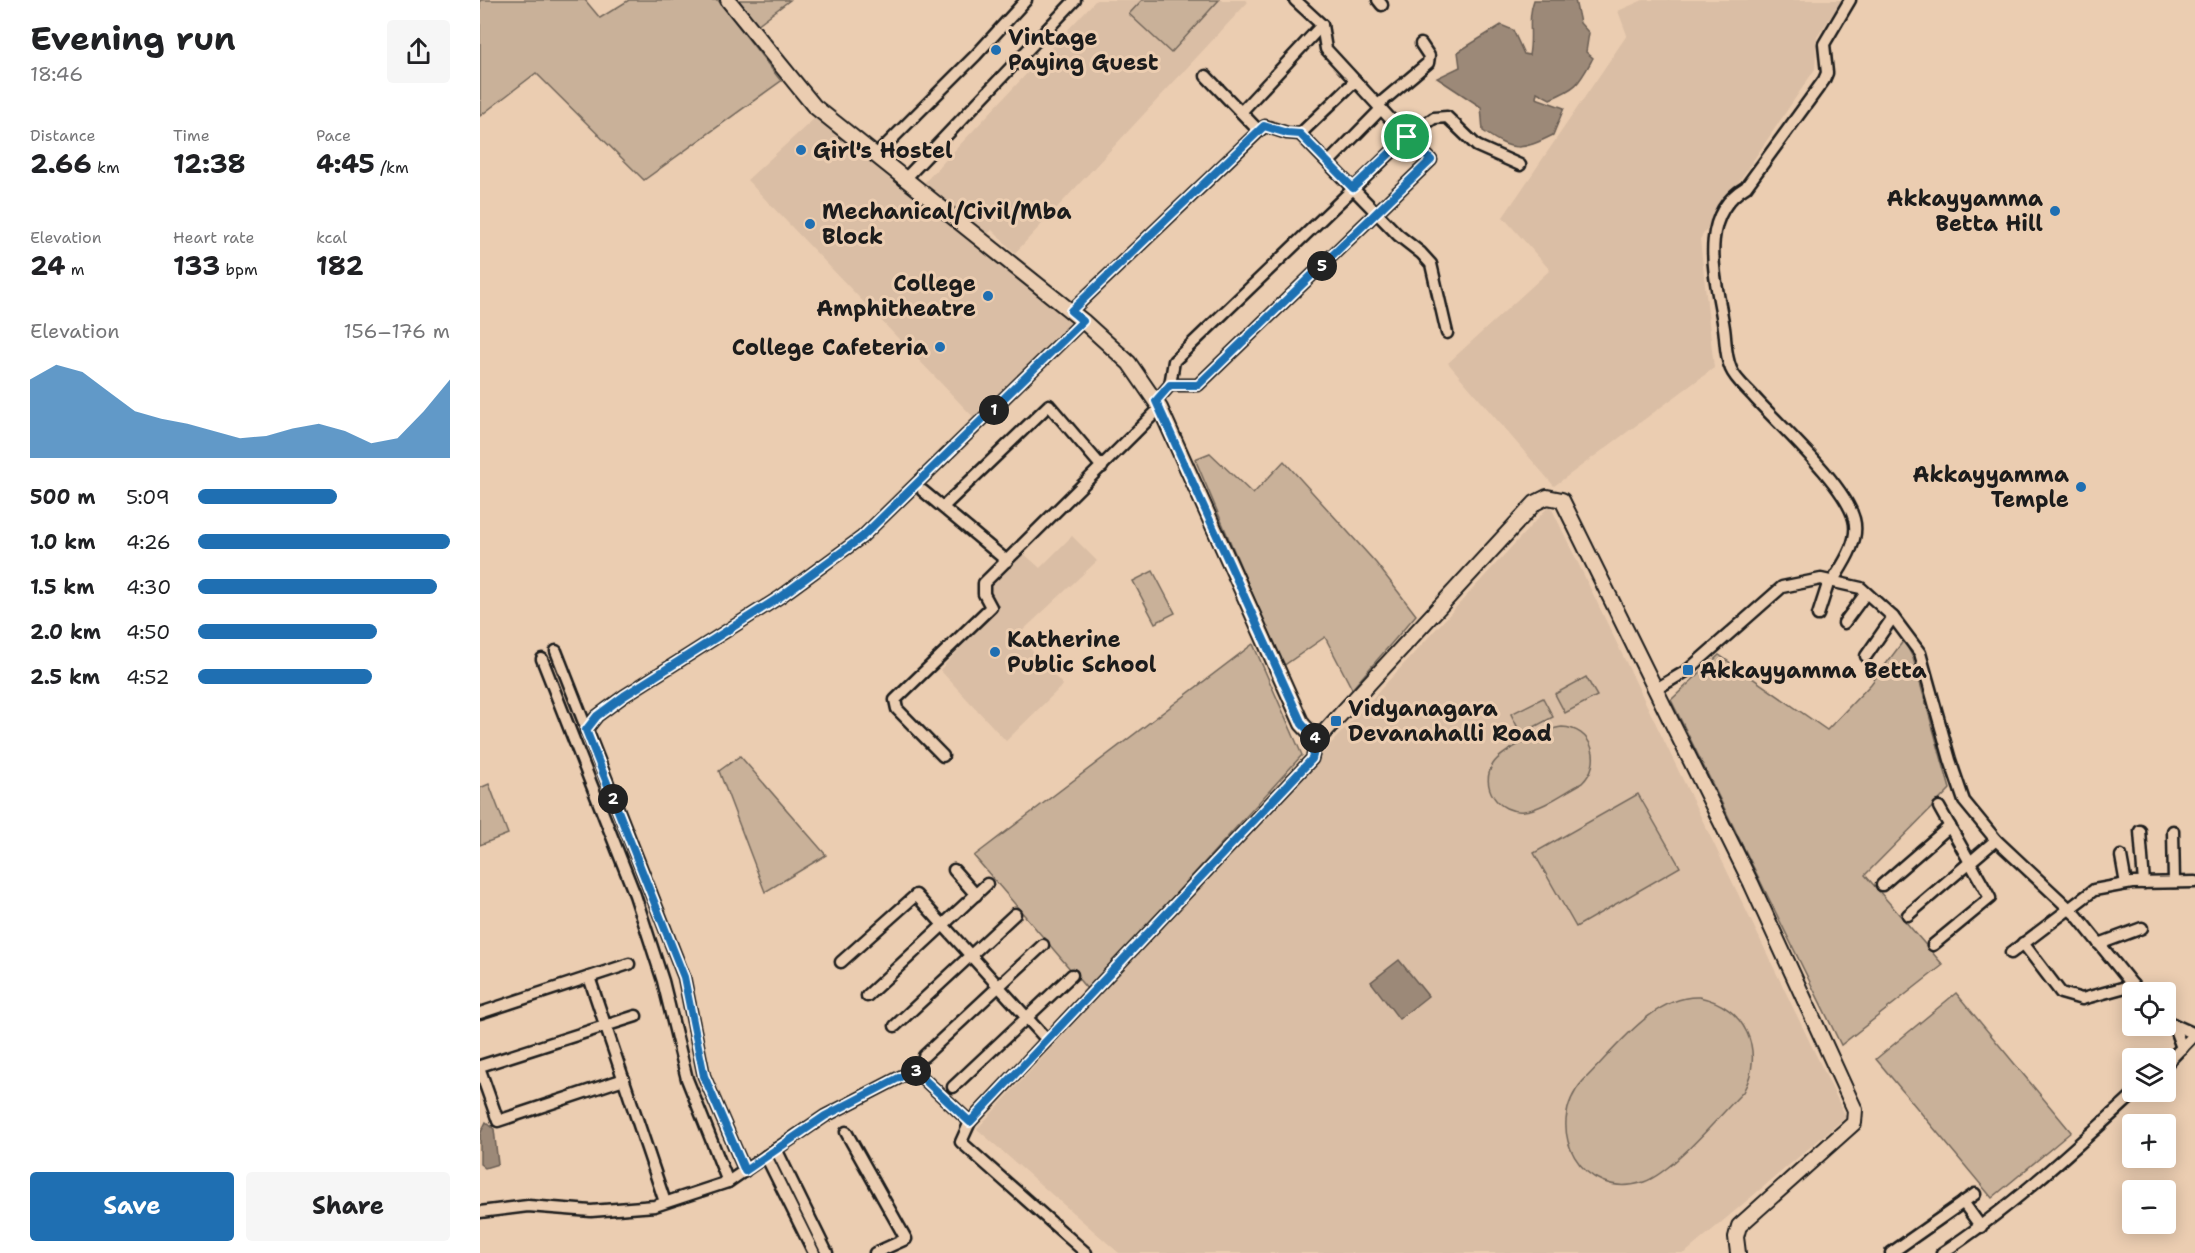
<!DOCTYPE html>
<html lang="en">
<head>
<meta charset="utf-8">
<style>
	:root { --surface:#fff; --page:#f6f6f6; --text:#202124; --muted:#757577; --accent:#1f6fb2 }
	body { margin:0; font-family:"Shantell Sans",sans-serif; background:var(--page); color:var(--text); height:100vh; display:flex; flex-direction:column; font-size:22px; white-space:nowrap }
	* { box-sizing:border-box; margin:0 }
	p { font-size:20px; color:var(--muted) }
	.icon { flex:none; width:33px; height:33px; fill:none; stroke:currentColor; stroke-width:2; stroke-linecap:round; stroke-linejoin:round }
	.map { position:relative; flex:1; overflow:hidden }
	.details { display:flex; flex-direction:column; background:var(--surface); width:480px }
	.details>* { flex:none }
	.tools { position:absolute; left:1642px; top:982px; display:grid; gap:12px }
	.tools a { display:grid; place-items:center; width:54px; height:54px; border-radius:6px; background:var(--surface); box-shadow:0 3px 15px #0003; font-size:30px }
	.pin { position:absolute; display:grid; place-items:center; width:51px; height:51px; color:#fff; margin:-26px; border:3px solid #fff; border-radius:50%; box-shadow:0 2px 6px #0007 }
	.km { position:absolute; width:30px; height:30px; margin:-15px; border-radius:50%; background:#222; color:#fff; font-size:16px; line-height:30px; text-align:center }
	.round { display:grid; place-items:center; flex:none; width:63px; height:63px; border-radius:6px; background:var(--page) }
	.headline { display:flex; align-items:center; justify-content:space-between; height:102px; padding:0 30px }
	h1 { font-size:33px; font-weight:700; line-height:45px }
	.stats { display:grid; grid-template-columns:repeat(3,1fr); gap:9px; height:102px; padding:6px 30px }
	.stats div { display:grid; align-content:center }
	.stats b { font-size:26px; font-weight:700 }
	.stats small { font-size:16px; font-weight:400 }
	.stats p { font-size:16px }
	.chart { height:168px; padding:12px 30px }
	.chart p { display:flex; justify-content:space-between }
	.chart svg { width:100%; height:108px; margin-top:6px; fill:var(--accent); opacity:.7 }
	.cta { display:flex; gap:12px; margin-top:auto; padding:12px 30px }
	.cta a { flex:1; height:69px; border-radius:6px; background:var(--accent); color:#fff; font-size:24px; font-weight:700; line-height:69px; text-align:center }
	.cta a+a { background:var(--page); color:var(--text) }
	ul { padding:0 30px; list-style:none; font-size:20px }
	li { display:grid; grid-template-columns:96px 72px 1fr; align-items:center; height:45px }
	li i { height:15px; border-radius:8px; background:var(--accent) }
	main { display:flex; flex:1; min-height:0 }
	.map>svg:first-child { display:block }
	.built { fill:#dabea5 }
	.green { fill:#c9b199; stroke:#72665a; stroke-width:1.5 }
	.water { fill:#9c8978; stroke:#695d53; stroke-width:1.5 }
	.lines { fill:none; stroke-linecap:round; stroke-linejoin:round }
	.minor-casing { stroke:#1c1c1c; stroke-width:15 }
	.major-casing { stroke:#1c1c1c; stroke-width:18 }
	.minor { stroke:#ebcdb1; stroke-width:10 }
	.major { stroke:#ebcdb1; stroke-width:14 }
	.route-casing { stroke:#fff; stroke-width:12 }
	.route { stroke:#1f6fb2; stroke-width:8 }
	.poi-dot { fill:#1f6fb2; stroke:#ebcdb1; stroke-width:2 }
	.labels { text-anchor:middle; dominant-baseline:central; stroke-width:6; stroke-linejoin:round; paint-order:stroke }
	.poi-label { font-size:22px; font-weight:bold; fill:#1c1c1c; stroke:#ebcdb1; text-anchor:start }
</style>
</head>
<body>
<main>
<section class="details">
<div class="headline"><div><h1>Evening run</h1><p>18:46</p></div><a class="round"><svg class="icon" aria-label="share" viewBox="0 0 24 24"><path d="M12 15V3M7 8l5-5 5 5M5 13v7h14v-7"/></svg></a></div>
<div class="stats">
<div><p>Distance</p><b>2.66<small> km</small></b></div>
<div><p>Time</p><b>12:38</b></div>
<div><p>Pace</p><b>4:45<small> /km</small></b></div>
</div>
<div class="stats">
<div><p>Elevation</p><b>24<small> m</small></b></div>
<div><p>Heart rate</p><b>133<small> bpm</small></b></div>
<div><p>kcal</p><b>182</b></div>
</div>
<div class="chart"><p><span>Elevation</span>156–176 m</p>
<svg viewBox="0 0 160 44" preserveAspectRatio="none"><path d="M0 44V12L10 6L20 9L30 17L40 25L50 28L60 30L70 33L80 36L90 35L100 32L110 30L120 33L130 38L140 36L150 25L160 12V44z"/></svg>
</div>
<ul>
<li><b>500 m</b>5:09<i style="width:55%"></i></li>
<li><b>1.0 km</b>4:26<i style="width:100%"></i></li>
<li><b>1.5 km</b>4:30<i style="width:95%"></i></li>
<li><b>2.0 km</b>4:50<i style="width:71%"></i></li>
<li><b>2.5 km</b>4:52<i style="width:69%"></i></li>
</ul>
<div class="cta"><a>Save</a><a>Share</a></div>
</section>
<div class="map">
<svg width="1715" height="1253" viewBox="0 0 1715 1253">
	<rect width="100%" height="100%" fill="#ebcdb1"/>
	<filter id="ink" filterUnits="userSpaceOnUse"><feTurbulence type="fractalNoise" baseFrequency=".0167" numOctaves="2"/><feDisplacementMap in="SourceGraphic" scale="12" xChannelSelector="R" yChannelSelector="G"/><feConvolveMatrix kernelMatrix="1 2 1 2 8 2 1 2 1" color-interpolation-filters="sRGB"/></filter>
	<g filter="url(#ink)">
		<g class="built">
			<path d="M616 0H765L768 2 535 253 512 230 508 234 444 183Z"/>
			<path d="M1163 0H1362L1337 37 1335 69 1220 239 1234 368 1074 486 968 363 1070 270 1023 217 1147 35 1138 11Z"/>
			<path d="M337 116 594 324 498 422 267 180Z"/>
			<path d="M1070 505 1366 1117 1205 1253H639L497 1129Z"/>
			<path d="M592 536 617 561 538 635 583 685 526 741 460 670 517 609 507 585 541 551 560 568Z"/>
		</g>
		<g class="green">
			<path d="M0 0H105L120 18 149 0H238L301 81 164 180 56 73 0 116Z"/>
			<path d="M258 0H310L277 25Z"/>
			<path d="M662 0H739L691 53 649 14Z"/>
			<path d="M730 453 773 494 804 461 896 563 936 615 872 689 845 637 803 666 715 459Z"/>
			<path d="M673 571 695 613 675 623 653 581Z"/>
			<path d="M1424 640 1433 658 1470 789 1385 875 1463 965 1361 1045 1191 700 1239 655 1347 730 1391 684Z"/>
			<path d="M773 644 822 755 608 990 494 856Z"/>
			<path d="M1106 677 1117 696 1085 713 1075 694Z"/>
			<path d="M1063 698 1073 717 1041 734 1031 714Z"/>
			<path d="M1082 727C1112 728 1124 762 1102 783 1085 792 1063 809 1044 811 1018 814 999 786 1013 764 1021 751 1067 728 1082 727Z"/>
			<path d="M260 756 346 855 285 892 239 771Z"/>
			<path d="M9 784 28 834 0 845V788Z"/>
			<path d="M1158 794 1200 867 1096 927 1054 853Z"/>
			<path d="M1476 993 1591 1132 1512 1198 1396 1059Z"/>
			<path d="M1219 997C1265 1006 1286 1051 1263 1092 1240 1115 1193 1172 1164 1182 1102 1202 1061 1128 1103 1081 1134 1051 1173 995 1219 997Z"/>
		</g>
		<g class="water">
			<path d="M1054 0H1095L1100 23 1109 33 1106 52 1113 58C1098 85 1098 87 1070 99L1057 92 1056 98 1084 108 1073 135C1041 151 1033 152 1003 131L1001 107 957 78 980 67 978 52 1021 25 1033 30 1044 54 1049 55C1053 36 1047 18 1054 0Z"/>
			<path d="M919 960 948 996 919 1019 891 982Z"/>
			<path d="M6 1122 14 1129 18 1164 5 1168 0 1164V1134Z"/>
		</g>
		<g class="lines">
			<defs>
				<g id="minor">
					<path d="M898 0 902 5"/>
					<path d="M726 76 779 131"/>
					<path d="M898 105 948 63 949 56 941 44"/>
					<path d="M761 112 842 25"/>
					<path d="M820 134 918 235 941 253 951 264 967 333"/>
					<path d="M395 156 496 55 546 0"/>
					<path d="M849 162 901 109"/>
					<path d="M424 180 595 0"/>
					<path d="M591 311 779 131 785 126 807 133 820 134 875 81"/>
					<path d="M690 385H718L951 160 927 137 954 118 967 117 997 146 1040 165"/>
					<path d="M676 401 690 385 694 361 927 137 846 49 842 25 815 0"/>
					<path d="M443 491 527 561"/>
					<path d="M463 507 569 405 622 467"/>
					<path d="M1352 582C1363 564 1380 541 1374 519 1364 483 1300 426 1274 397 1266 388 1255 379 1251 369 1245 356 1246 341 1244 328 1237 282 1215 217 1266 187L1344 80 1347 73 1344 44 1370 0"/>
					<path d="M1338 615 1349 581"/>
					<path d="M1364 623 1386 593"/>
					<path d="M76 651 204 977 224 1076 265 1171"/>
					<path d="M1386 656 1413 617"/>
					<path d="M62 659 155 895 183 981 207 1079 248 1182"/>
					<path d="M1176 689 1208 670 1302 587 1341 579 1381 588 1413 617 1440 653 1470 760 1484 801 1516 840 1597 916 1659 993"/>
					<path d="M106 730 117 716 144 696 300 597 382 537 603 321"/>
					<path d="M463 756 417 709 415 700 511 607 504 594V583L680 408"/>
					<path d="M1660 831 1664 883"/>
					<path d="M1693 831 1694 882"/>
					<path d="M1641 856 1646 884"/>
					<path d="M474 870 496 895"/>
					<path d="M1402 885 1470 826"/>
					<path d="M1428 915 1516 840"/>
					<path d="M1543 943 1581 993 1602 999 1653 985"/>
					<path d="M1619 944 1662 928"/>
					<path d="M1453 945 1510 898 1459 807"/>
					<path d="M1531 953 1614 890 1652 883 1715 882"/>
					<path d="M361 962 436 895 567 1040"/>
					<path d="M109 977 185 1202"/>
					<path d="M387 996 507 884"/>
					<path d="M0 1013 149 964"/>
					<path d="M1686 1021 1715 1034"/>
					<path d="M1693 1024 1702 1048"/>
					<path d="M415 1026 535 914"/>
					<path d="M444 1056 563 945"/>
					<path d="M1686 1064 1715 1034"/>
					<path d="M0 1066 156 1016"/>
					<path d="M0 1070 18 1121 144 1079"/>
					<path d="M473 1087 592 975"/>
					<path d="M490 1122 481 1142 606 1253"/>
					<path d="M366 1132 426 1239 395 1253"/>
					<path d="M296 1149 347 1253"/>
					<path d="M286 1156 334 1253"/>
					<path d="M1483 1202 1501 1227"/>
					<path d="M0 1212 48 1206 111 1211 175 1206 248 1182 345 1116 434 1070 490 1122 832 759 837 740"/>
					<path d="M1411 1253 1495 1194"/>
					<path d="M1462 1253C1532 1207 1594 1149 1656 1092"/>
				</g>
				<path id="major" d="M248 0 334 106 603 321 649 363 680 408 822 724 837 740 1055 503 1067 497 1082 500 1271 883 1375 1110 1374 1123 1259 1226 1256 1237 1258 1253"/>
			</defs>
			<use href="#minor" class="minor-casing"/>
			<use href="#major" class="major-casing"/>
			<use href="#minor" class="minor"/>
			<use href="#major" class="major"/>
		</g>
	</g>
	<g class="lines" filter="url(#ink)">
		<defs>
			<path id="route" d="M784 126 807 133 820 134 873 188 927 137 951 160 718 385H690L676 401 822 724 837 740 832 759 490 1122 434 1070 345 1116 265 1171 224 1076 204 977 106 730 117 716 144 696 300 597 382 537 603 321 591 311Z"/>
		</defs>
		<use href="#route" class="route-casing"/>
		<use href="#route" class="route"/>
	</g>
	<g class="poi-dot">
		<circle cx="516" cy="50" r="6"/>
		<circle cx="321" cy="150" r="6"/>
		<circle cx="1575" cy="211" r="6"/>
		<circle cx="330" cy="224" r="6"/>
		<circle cx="508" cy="296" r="6"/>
		<circle cx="460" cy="347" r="6"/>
		<circle cx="1601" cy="487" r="6"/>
		<circle cx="515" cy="652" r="6"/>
		<rect x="1202" y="664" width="12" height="12" rx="3"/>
		<rect x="850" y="715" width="12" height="12" rx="3"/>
	</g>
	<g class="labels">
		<g class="poi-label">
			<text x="528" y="37">Vintage<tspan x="528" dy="25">Paying Guest</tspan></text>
			<text x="333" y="150">Girl's Hostel</text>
			<text x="1563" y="198" text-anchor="end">Akkayyamma<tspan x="1563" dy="25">Betta Hill</tspan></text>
			<text x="342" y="211">Mechanical/Civil/Mba<tspan x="342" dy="25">Block</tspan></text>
			<text x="496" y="283" text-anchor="end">College<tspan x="496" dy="25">Amphitheatre</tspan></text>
			<text x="448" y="347" text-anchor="end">College Cafeteria</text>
			<text x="1589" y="474" text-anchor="end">Akkayyamma<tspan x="1589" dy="25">Temple</tspan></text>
			<text x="527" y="639">Katherine<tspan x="527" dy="25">Public School</tspan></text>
			<text x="1220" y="670">Akkayyamma Betta</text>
			<text x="868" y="708">Vidyanagara<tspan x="868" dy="25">Devanahalli Road</tspan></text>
		</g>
	</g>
</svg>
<div class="tools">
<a><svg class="icon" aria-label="locate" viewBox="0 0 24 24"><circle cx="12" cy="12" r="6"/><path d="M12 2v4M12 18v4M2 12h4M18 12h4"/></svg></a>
<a><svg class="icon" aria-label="layers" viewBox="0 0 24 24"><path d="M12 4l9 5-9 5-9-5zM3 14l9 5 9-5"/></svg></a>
<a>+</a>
<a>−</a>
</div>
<div class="pin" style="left:927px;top:137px;background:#1e9e55"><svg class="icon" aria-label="arrive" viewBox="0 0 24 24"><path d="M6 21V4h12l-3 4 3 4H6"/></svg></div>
<b class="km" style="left:514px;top:410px">1</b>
<b class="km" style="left:133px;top:799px">2</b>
<b class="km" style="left:436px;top:1071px">3</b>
<b class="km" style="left:835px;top:738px">4</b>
<b class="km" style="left:842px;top:266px">5</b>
</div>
</main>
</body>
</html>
